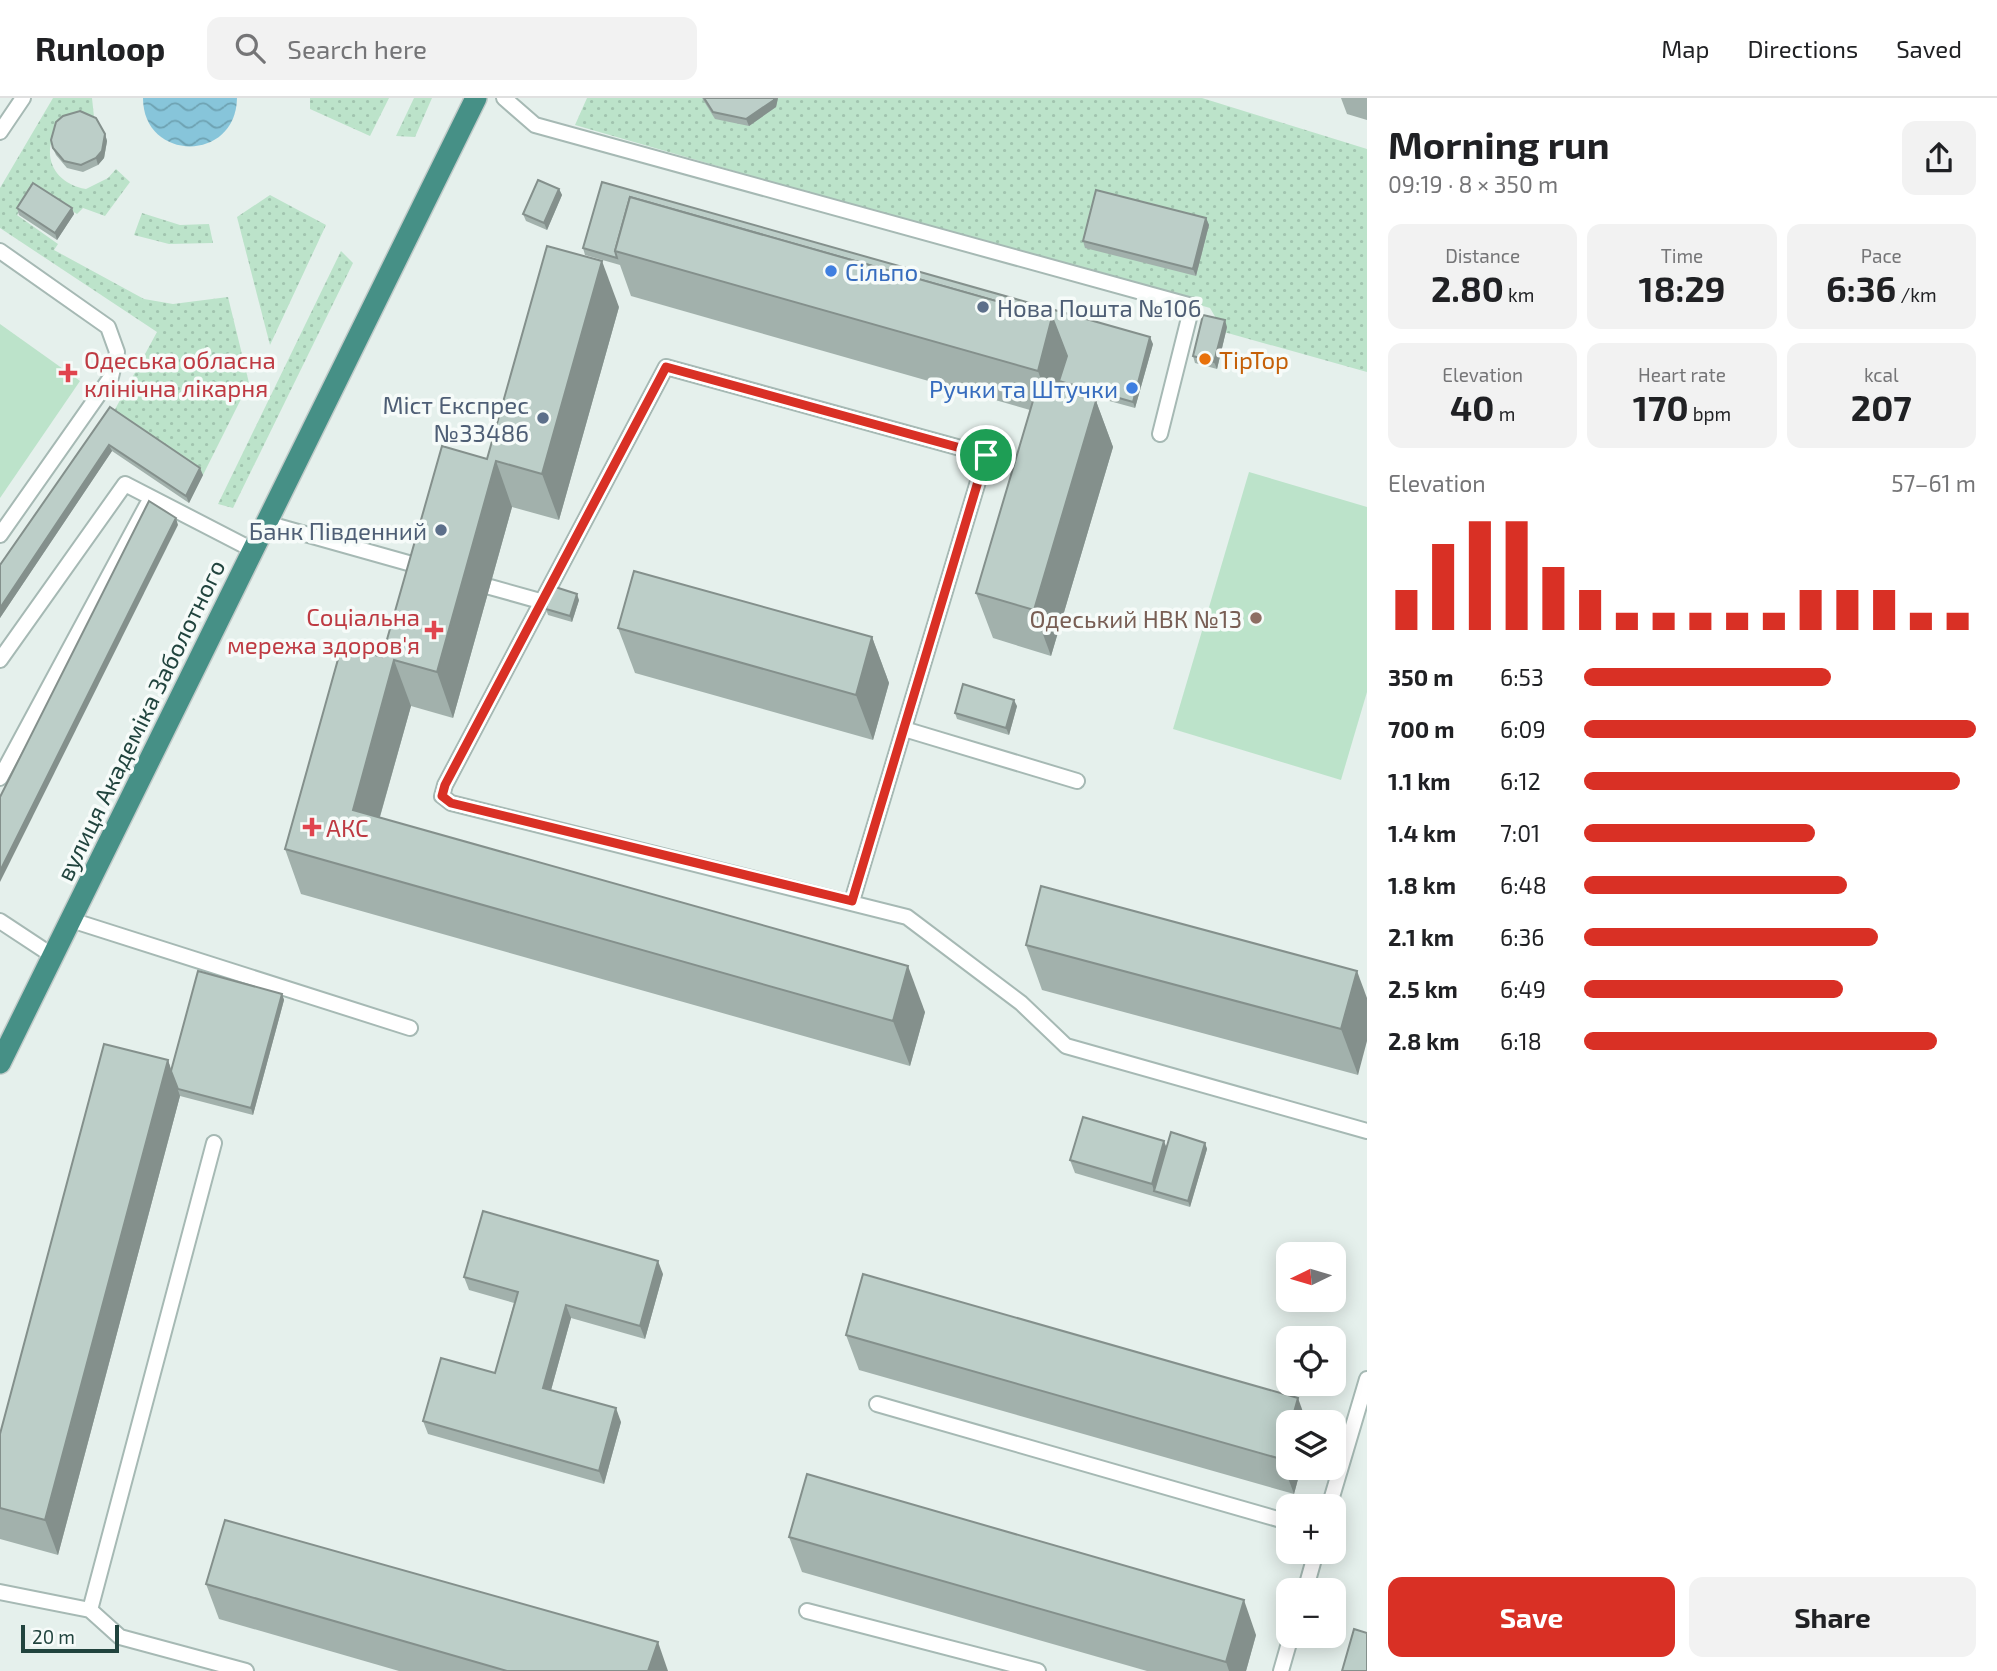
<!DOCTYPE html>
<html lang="en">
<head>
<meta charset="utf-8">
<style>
	:root { --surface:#fff; --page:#f2f2f2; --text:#202124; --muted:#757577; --line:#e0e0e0; --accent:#d93025 }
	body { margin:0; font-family:"Exo 2",sans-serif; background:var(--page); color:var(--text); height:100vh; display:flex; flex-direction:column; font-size:26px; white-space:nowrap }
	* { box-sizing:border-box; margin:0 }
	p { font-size:23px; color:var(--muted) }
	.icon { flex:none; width:38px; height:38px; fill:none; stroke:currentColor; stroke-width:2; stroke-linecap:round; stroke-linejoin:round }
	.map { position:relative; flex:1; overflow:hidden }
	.drawer { display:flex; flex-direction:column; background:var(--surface); width:630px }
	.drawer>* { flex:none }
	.needle { width:46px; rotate:265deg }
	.buttons { position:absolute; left:1276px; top:1144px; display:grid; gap:14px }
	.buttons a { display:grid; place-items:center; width:70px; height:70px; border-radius:14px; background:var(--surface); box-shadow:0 4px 18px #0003; font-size:35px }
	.scale { position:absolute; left:21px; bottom:18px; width:98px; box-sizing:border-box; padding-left:7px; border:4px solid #21443e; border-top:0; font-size:19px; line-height:24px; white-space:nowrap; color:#21443e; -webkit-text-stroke:5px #f6fbf9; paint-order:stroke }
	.pin { position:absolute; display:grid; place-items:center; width:60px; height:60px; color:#fff; margin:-30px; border:4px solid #fff; border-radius:50%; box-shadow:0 2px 7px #0007 }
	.round { display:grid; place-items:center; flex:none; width:74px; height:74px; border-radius:14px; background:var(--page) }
	.overview { display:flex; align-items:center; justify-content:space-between; height:119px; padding:0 21px }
	h1 { font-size:38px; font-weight:700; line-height:52px }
	.metrics { display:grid; grid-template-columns:repeat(3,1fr); gap:10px; height:119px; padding:7px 21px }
	.metrics div { display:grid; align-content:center; border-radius:14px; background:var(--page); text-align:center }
	.metrics b { font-size:35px; font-weight:700 }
	.metrics small { font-size:19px; font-weight:400 }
	.metrics p { font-size:19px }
	.chart { height:196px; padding:14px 21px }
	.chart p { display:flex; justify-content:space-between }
	.chart svg { width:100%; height:126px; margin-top:7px; stroke:var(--accent); stroke-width:6 }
	.primary-button { display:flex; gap:14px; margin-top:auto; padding:14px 21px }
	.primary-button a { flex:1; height:80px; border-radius:14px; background:var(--accent); color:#fff; font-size:28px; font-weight:700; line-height:80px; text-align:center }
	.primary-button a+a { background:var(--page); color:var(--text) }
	ul { padding:0 21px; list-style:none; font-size:23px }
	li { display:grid; grid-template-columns:112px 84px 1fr; align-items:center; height:52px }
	li i { height:18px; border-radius:9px; background:var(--accent) }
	header { display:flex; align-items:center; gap:42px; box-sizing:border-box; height:98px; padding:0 35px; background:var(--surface); border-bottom:2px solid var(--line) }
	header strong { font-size:33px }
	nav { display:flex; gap:38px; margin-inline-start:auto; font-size:24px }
	.search { width:490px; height:63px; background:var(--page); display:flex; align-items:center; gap:18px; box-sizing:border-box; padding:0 24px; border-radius:14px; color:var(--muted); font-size:26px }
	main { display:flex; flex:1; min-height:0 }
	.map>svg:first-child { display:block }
	.grass { fill:url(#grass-dots) }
	.park { fill:#bce3ca }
	.water { fill:url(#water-waves) }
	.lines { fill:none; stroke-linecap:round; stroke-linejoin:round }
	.service-casing { stroke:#a6b9b4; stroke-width:18 }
	.trunk-casing { stroke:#c1cbc9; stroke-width:24 }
	.service { stroke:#fff; stroke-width:14 }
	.trunk { stroke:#469086; stroke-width:21 }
	.wall { fill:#a2b1ac }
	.shaded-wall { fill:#84908c }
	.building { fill:#bccec8; stroke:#84908c; stroke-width:2 }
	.route-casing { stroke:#fff; stroke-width:14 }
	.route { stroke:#d93025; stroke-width:9 }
	.shop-dot { fill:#3f7fe0; stroke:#f6fbf9; stroke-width:2.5 }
	.service-dot { fill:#5c6f8a; stroke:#f6fbf9; stroke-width:2.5 }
	.food-dot { fill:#e8710a; stroke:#f6fbf9; stroke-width:2.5 }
	.health-dot { fill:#e0444e; stroke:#f6fbf9; stroke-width:2.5 }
	.education-dot { fill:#8d6e63; stroke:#f6fbf9; stroke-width:2.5 }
	.labels { text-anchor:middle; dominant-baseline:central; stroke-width:7; stroke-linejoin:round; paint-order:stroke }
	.shop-label { font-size:24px; fill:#366cbe; stroke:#f6fbf9; text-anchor:start }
	.service-label { font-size:24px; fill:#4e5e75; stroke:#f6fbf9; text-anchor:end }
	.health-label { font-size:24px; fill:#be3a42; stroke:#f6fbf9; text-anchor:start }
	.food-label { font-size:24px; fill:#c56008; stroke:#f6fbf9; text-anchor:start }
	.education-label { font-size:24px; fill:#785e54; stroke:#f6fbf9; text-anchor:end }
	.street-label { font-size:24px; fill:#21443e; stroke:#f6fbf9 }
</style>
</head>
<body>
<header>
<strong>Runloop</strong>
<div class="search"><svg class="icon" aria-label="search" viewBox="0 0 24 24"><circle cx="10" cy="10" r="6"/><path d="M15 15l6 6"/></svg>Search here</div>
<nav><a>Map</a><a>Directions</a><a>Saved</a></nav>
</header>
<main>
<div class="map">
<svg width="1367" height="1573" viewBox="0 0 1367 1573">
	<defs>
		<pattern id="grass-dots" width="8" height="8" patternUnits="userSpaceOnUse" patternTransform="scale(1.75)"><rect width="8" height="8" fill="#bce3ca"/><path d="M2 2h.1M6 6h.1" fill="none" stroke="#a1c4af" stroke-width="1.8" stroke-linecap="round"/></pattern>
		<pattern id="water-waves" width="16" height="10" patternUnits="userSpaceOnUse" patternTransform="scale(1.75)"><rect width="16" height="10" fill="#87c5da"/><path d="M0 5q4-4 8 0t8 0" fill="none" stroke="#6ea2b2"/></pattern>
	</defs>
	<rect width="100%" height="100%" fill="#e5f0ec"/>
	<g class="grass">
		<path d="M53 0H92L94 19 61 26C39 53 51 85 86 91L108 80 116 71 130 84 105 118 83 110 77 116 36 89 17 117 58 146 54 152 144 201 173 206 228 199 249 285 203 377 113 315 157 234 0 130V90Z"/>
		<path d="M310 0H389L370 38 310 11Z"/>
		<path d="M414 0H432L415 39 396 38Z"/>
		<path d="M587 0H1202L1367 51V274L1224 234 1210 210 575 27Z"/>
		<path d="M270 97 326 127 270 247 237 119Z"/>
		<path d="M142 115 180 127 209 126 213 145 169 146 134 137Z"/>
		<path d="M341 153 353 165 233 410 218 406Z"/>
	</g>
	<g class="park">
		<path d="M0 226 80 283 0 400Z"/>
		<path d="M1249 374 1367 409V594L1341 682 1173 631Z"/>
	</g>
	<path class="water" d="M143 0H237C236 65 143 64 143 0Z"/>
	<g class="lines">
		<defs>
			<g id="service">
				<path d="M504 0 535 27 1192 208 1160 336"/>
				<path d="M0 34 23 0"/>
				<path d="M0 153 108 229 117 254 111 279 0 437"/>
				<path d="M266 425 426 470"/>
				<path d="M490 489 540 503"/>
				<path d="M0 562 125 386 253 452"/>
				<path d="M904 631 1077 683"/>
				<path d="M0 680 147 407"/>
				<path d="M852 803 986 357 666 269 445 687 442 698 451 705 907 819 1021 905 1066 948 1367 1033"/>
				<path d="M71 822 410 930"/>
				<path d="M0 823 53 858"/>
				<path d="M877 1306 1288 1424"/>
				<path d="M1329 1409 1367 1281"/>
				<path d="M1305 1493 1316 1454"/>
				<path d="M0 1494 90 1512 120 1539 246 1573"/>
				<path d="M90 1512 214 1045"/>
				<path d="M807 1513 1038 1573"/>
				<path d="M1281 1573 1291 1538"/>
			</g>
			<path id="trunk" d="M0 965 476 0"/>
		</defs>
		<use href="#service" class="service-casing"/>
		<use href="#trunk" class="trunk-casing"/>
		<use href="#service" class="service"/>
		<use href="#trunk" class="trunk"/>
	</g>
	<g class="wall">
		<path d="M702 0H778L776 9 749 28 715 21Z"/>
		<path d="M1341 0H1367V22L1347 16Z"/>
		<path d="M105 36 107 43 104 60 98 67 83 74 67 70 56 57 53 50Z"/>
		<path d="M602 84 1153 246 1135 310 1062 290 1061 293 1096 303 1113 349 1051 558 993 540 976 495 1030 312 631 198 620 167 585 157 583 150Z"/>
		<path d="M559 91 562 97 547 132 526 123 523 116Z"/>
		<path d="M17 110H72L74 116 57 142 19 117Z"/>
		<path d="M1206 120 1209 127 1196 178 1085 150 1083 143Z"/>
		<path d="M619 209 559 422 512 409 453 620 411 608 380 719 925 914 910 968 301 796 285 751 382 559 487 361Z"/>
		<path d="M1227 229 1217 271 1195 265 1193 258Z"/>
		<path d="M110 309 203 377 189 405 112 353 0 520V467Z"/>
		<path d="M579 502 572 524 548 517 546 511Z"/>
		<path d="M618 530 872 539 889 585 873 642 635 575Z"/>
		<path d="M1017 608 1009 637 957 621 955 615Z"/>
		<path d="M1026 847 1367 900 1358 977 1042 892Z"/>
		<path d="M282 896 284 902 253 1017 180 998 58 1457 0 1441V1336L168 962 171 973Z"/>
		<path d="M1205 1045 1207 1051 1190 1109 1075 1075 1070 1062Z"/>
		<path d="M663 1176 645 1241 571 1220 551 1292 621 1324 604 1386 428 1336 423 1323 495 1275 514 1205 469 1192 464 1179Z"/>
		<path d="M846 1237 1298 1300 1288 1370H1301L1294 1396 859 1272Z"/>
		<path d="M789 1439 1256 1537 1246 1573H1147L802 1474Z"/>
		<path d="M206 1486 668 1573H399L219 1521Z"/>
	</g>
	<g class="shaded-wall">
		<path d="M774 0H778L776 9 749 28 746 21Z"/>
		<path d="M105 36 107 43 104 60 98 67 96 60Z"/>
		<path d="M559 91 562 97 547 132 544 125Z"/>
		<path d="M72 110 74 116 57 142 55 135Z"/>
		<path d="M1206 120 1209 127 1196 178 1193 171Z"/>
		<path d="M602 163 619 209 559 422 542 376Z"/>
		<path d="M1052 219 1069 265 1059 283 1062 290 1054 319 1038 273Z"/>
		<path d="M1225 222 1227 229 1217 271 1214 264Z"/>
		<path d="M1150 239 1153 246 1135 310 1133 304Z"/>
		<path d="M1096 303 1113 349 1051 558 1034 512Z"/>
		<path d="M109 347 112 353 0 520V510Z"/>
		<path d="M496 363 512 409 453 620 437 574Z"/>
		<path d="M200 370 203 377 189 405 186 398Z"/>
		<path d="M176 420 178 427 0 784V773Z"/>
		<path d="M577 496 579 502 572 524 570 518Z"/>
		<path d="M872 539 889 585 873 642 856 597Z"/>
		<path d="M394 562 411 608 369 757 353 712Z"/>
		<path d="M1014 602 1017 608 1009 637 1006 630Z"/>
		<path d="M908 868 925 914 910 968 893 923Z"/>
		<path d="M1357 873 1367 900V943L1358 977 1341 931Z"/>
		<path d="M282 896 284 902 253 1017 251 1010Z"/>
		<path d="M168 962 180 998 58 1457 45 1422Z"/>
		<path d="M1164 1043 1169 1056 1154 1093 1152 1086Z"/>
		<path d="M1205 1045 1207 1051 1190 1109 1188 1103Z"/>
		<path d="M658 1163 663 1176 645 1241 640 1228Z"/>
		<path d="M566 1207 571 1220 548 1303 543 1290Z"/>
		<path d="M1298 1300 1307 1325H1291Z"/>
		<path d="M616 1310 621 1324 604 1386 599 1373Z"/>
		<path d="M1288 1337V1370H1301L1294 1396 1281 1361Z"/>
		<path d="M1244 1502 1256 1537 1246 1573H1229L1226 1564Z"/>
		<path d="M658 1544 668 1573H648Z"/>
	</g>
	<g class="building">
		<path d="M704 0H774V2L746 21 713 14Z"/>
		<path d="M80 13 96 20 105 36 102 53 96 60 81 67 64 63 53 50 51 42 56 24 63 18Z"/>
		<path d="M538 82 559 91 544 125 523 116Z"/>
		<path d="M602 84 1150 239 1133 304 1059 283 1067 258 1052 219 630 99 615 153 617 160 583 150Z"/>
		<path d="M33 85 72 110 55 135 17 110Z"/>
		<path d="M1096 92 1206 120 1193 171 1083 143Z"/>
		<path d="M630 99 1052 219 1038 273 615 153Z"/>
		<path d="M547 148 602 163 542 376 496 363 437 574 394 562 353 712 908 868 893 923 285 751 342 547 382 559 442 348 487 361Z"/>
		<path d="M1203 217 1225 222 1214 264 1193 258Z"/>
		<path d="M1038 286 1096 303 1034 512 976 495Z"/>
		<path d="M110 309 200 370 186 398 109 347 0 510V467Z"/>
		<path d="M149 403 176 420 0 773V699Z"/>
		<path d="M634 473 872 539 856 597 618 530Z"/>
		<path d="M552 488 577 496 570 518 546 511Z"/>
		<path d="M963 586 1014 602 1006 630 955 615Z"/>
		<path d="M1041 788 1357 873 1341 931 1026 847Z"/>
		<path d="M198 873 282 896 251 1010 178 991 171 973Z"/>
		<path d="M104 946 168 962 45 1422 0 1410V1336Z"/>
		<path d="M1083 1019 1164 1043 1152 1086 1070 1062Z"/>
		<path d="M1171 1034 1205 1045 1188 1103 1154 1093Z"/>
		<path d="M483 1113 658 1163 640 1228 566 1207 543 1290 616 1310 599 1373 423 1323 441 1260 495 1275 518 1194 464 1179Z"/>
		<path d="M863 1176 1298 1300 1291 1325H1288V1337L1281 1361 846 1237Z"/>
		<path d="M807 1376 1244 1502 1226 1564 789 1439Z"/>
		<path d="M225 1422 658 1544 648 1573H507L206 1486Z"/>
		<path d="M1354 1531 1367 1535V1573H1342Z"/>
	</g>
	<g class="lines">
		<defs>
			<path id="route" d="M666 269 986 357 852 803 451 705 442 698 445 687Z"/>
		</defs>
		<use href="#route" class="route-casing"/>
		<use href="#route" class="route"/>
	</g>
	<g class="shop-dot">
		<circle cx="831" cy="173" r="7"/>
		<circle cx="1132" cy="290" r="7"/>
	</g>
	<g class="service-dot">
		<circle cx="983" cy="209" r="7"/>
		<circle cx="543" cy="320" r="7"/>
		<circle cx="441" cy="432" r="7"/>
	</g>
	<circle class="food-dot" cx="1205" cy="261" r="7"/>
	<g class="health-dot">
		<path d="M64.5 264.5h7v7h7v7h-7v7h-7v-7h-7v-7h7z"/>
		<path d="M430.5 521.5h7v7h7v7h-7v7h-7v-7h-7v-7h7z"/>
		<path d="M308.5 718.5h7v7h7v7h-7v7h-7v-7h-7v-7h7z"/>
	</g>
	<circle class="education-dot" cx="1256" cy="520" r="7"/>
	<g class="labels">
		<g class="shop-label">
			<text x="845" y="173">Сільпо</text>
			<text x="1118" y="290" text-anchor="end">Ручки та Штучки</text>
		</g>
		<g class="service-label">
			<text x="997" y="209" text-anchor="start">Нова Пошта №106</text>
			<text x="529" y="306">Міст Експрес<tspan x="529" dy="28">№33486</tspan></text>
			<text x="427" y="432">Банк Південний</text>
		</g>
		<g class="health-label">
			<text x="84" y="261">Одеська обласна<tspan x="84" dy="28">клінічна лікарня</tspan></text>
			<text x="420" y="518" text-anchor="end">Соціальна<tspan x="420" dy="28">мережа здоров'я</tspan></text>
			<text x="326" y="729">АКС</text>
		</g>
		<g class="food-label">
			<text x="1219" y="261">TipTop</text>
		</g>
		<g class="education-label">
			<text x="1242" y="520">Одеський НВК №13</text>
		</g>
		<g class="street-label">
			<text transform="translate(140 622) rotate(-64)">вулиця Академіка Заболотного</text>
		</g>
	</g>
</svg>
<div class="buttons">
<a><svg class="needle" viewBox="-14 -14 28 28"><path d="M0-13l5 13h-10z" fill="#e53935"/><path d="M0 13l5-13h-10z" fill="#757577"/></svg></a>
<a><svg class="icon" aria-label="locate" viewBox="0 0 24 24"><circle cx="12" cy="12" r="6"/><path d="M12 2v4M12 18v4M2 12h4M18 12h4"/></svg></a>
<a><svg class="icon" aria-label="layers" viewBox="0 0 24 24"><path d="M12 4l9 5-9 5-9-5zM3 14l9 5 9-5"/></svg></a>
<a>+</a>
<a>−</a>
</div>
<div class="scale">20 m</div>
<div class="pin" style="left:986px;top:357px;background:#1e9e55"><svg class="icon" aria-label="arrive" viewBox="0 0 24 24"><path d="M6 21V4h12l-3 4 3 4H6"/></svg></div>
</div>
<section class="drawer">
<div class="overview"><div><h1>Morning run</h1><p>09:19 · 8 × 350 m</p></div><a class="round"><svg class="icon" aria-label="share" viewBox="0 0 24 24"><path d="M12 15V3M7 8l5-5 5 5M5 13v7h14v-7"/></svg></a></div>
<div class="metrics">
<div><p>Distance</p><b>2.80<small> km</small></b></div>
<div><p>Time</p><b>18:29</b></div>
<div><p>Pace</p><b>6:36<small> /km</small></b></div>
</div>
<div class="metrics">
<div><p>Elevation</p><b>40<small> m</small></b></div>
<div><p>Heart rate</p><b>170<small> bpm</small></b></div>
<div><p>kcal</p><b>207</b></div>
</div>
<div class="chart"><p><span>Elevation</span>57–61 m</p>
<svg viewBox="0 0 160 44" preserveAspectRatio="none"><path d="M5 44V30M15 44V14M25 44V6M35 44V6M45 44V22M55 44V30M65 44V38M75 44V38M85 44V38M95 44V38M105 44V38M115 44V30M125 44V30M135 44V30M145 44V38M155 44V38"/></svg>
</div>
<ul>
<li><b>350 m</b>6:53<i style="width:63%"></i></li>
<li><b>700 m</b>6:09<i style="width:100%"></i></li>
<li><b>1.1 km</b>6:12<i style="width:96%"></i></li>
<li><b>1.4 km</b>7:01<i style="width:59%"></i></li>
<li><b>1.8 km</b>6:48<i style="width:67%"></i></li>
<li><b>2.1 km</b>6:36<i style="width:75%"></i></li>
<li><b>2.5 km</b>6:49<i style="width:66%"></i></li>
<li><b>2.8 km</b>6:18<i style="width:90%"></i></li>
</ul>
<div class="primary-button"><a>Save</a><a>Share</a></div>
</section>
</main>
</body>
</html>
